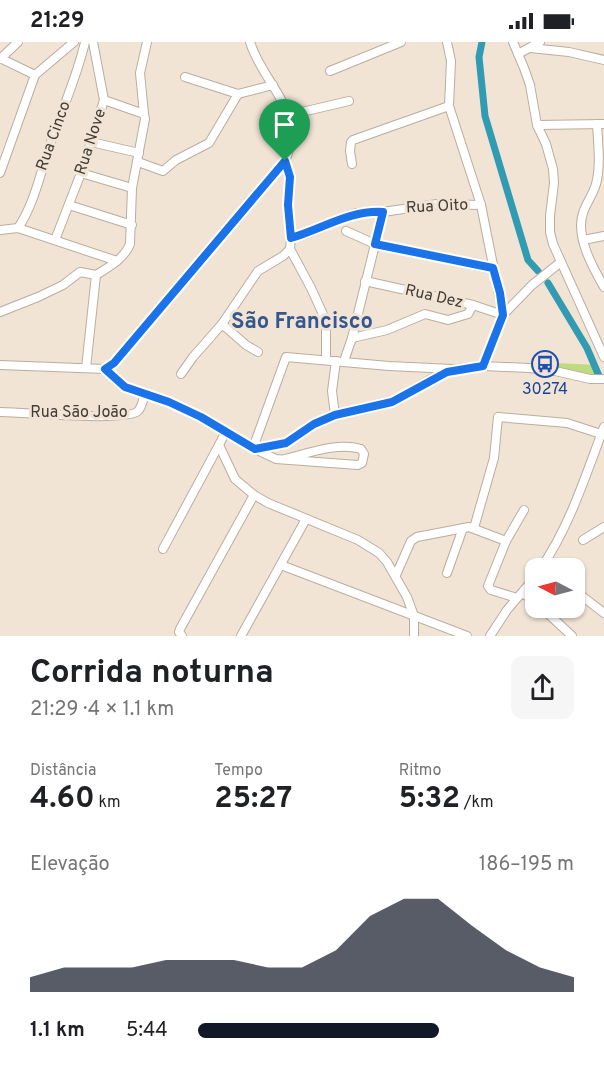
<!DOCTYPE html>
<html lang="pt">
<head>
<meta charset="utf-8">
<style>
	:root { --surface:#fff; --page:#f6f6f6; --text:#202124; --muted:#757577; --accent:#111827 }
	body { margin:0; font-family:Overpass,sans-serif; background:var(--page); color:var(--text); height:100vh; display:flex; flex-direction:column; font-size:22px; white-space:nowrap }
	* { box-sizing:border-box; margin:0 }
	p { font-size:20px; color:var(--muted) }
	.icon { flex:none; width:33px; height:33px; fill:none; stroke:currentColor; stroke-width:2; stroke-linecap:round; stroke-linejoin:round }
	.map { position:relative; height:594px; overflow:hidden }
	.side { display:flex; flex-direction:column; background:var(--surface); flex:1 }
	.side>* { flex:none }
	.needle { width:39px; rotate:276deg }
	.fabs { position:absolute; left:525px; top:516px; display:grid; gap:12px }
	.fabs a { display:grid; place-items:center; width:60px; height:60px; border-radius:12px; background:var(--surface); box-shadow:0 2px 4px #0004; font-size:30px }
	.pin { position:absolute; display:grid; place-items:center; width:51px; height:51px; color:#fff; margin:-62px -26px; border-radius:50% 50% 50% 0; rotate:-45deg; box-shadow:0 0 6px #0007 }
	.pin .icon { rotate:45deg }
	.round { display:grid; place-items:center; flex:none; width:63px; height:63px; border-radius:12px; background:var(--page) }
	.head { display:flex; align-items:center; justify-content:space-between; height:102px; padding:0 30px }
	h1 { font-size:33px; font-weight:700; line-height:45px }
	.metrics { display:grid; grid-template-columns:repeat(3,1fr); gap:9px; height:102px; padding:6px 30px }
	.metrics div { display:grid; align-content:center }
	.metrics b { font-size:30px; font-weight:700 }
	.metrics small { font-size:16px; font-weight:400 }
	.metrics p { font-size:16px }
	.chart { height:168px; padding:12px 30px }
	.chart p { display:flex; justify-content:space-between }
	.chart svg { width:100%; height:108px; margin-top:6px; fill:var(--accent); opacity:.7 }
	ul { padding:0 30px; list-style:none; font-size:20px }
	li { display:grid; grid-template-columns:96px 72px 1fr; align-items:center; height:45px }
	li i { height:15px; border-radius:8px; background:var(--accent) }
	.status { display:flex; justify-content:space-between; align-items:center; height:42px; padding:0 30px; background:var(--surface); direction:ltr }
	.status svg { height:16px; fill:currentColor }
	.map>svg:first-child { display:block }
	.green { fill:#bddb80 }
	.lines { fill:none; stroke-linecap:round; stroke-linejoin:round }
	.canal { stroke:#309bb1; stroke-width:7 }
	.minor-casing { stroke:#baad9f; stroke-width:10 }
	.minor { stroke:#fff; stroke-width:8 }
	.route-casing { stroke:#fff; stroke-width:12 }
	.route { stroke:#1a73e8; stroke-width:8 }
	.labels { text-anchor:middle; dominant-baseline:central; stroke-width:6; stroke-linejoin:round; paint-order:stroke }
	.street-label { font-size:16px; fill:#413c36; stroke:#f2e4d5 }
	.transit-label { font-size:16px; fill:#164399; stroke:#f2e4d5 }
	.district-label { font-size:22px; font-weight:bold; fill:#35578f; stroke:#f2e4d5 }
</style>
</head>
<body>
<div class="status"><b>21:29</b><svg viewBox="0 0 49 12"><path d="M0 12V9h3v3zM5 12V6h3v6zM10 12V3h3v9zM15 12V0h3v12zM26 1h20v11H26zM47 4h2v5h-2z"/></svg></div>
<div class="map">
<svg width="604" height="594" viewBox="0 0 604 594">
	<rect width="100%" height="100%" fill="#f2e4d5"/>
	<path class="green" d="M536 320 597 323 601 331 598 335 534 323Z"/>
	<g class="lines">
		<g class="canal">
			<path d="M482 0 479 15 485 74 528 218 538 229"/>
			<path d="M548 241 587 306 599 334"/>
		</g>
		<defs>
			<g id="minor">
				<path d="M447 0 451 19 449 64 481 163 503 273 483 324"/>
				<path d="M513 0 524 26 530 43 537 83 546 102 553 127 554 141 550 174V190L553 202 604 315"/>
				<path d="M530 6 569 10 604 18"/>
				<path d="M518 12 540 0"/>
				<path d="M0 16 35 33"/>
				<path d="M0 17 18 0"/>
				<path d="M330 29 401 0"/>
				<path d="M185 35 238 52 273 43"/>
				<path d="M144 72 140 31 147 0"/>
				<path d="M289 73 349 59"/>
				<path d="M597 82C598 101 601 124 596 142 593 153 586 161 583 171 575 194 593 226 604 245"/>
				<path d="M537 83 604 82"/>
				<path d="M91 100 139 111"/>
				<path d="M138 120 163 129 176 118 209 101 238 52"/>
				<path d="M352 122 350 109 351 100 353 98 449 64"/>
				<path d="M0 131 35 33 74 0"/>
				<path d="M81 131 132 146"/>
				<path d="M69 163 132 183"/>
				<path d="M18 186C35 161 41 128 51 100 62 67 77 35 85 0"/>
				<path d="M0 188 18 186 117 219"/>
				<path d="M346 189 375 202 493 227"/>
				<path d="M291 196 309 191 356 171 383 170 437 162 481 163"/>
				<path d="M55 198 81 131 104 58 93 0"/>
				<path d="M583 198 604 194"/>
				<path d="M290 207 311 246 326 279V318"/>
				<path d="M96 233C109 225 124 217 130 202L132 146 145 77 144 72 104 58"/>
				<path d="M365 239 473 263 503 273 532 243 561 220"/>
				<path d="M0 270 38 255 63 243 80 230 96 233"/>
				<path d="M222 282 246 303 258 310"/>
				<path d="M352 296 387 288 425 272 448 278 468 272 473 263"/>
				<path d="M344 319 352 296 383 170"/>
				<path d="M0 323 105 327 111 324 285 119C307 68 263 43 250 0"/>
				<path d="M86 326 96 233"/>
				<path d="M105 327 125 345 169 360 201 375 255 407 287 401 314 382 335 373 392 360 431 337 457 327 483 324 529 326 555 329 590 337H604"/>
				<path d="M181 332 193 315 222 282 258 229 283 214 290 207 291 196 288 163 290 135 285 119"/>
				<path d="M0 370C20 370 128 380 138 369 142 365 143 357 145 352"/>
				<path d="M335 373 332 349 336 319"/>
				<path d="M225 391 219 403 235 437 254 453 268 461 358 498 379 511 387 520 407 555 414 574V594"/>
				<path d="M253 406 286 315 389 324 452 327"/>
				<path d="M255 407 276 417 358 423 362 421 364 412 361 407C337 400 309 411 285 417"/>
				<path d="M474 486 494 416 498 375 567 381 601 392"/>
				<path d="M583 498 604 485"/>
				<path d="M163 507 219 403"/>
				<path d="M281 523 467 594"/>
				<path d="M541 526C570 484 586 432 604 385"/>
				<path d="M447 531 463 486"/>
				<path d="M396 533 411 499 417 495 469 485 506 499"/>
				<path d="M574 548 604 571"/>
				<path d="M522 551 536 560"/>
				<path d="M517 556 491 548 488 544 506 499 524 468"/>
				<path d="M542 566 572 594"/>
				<path d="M182 594 179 590 180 587 254 453"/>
				<path d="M241 594 306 477"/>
				<path d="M490 594 507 568 536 534"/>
			</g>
		</defs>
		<use href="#minor" class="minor-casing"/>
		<use href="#minor" class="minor"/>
	</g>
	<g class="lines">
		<defs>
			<path id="route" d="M285 119 290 135 288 163 291 196C322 187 350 168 383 170L375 202 493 226 500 251 503 273 483 324 447 330 392 360 335 373 314 382 286 401 255 407 201 375 169 360 125 345 105 327 114 321Z"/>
		</defs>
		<use href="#route" class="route-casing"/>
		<use href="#route" class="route"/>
	</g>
	<defs>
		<symbol id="bus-ring" viewBox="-11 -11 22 22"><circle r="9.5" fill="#f2e4d5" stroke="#1a4fb4" stroke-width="1.5"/><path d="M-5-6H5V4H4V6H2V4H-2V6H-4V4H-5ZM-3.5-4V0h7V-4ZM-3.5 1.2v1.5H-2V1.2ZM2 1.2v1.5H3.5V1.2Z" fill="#1a4fb4"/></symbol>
	</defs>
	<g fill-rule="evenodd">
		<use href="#bus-ring" x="530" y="307" width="30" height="30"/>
	</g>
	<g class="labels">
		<g class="street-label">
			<text transform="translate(54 94) rotate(-70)">Rua Cinco</text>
			<text transform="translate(91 100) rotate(-72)">Rua Nove</text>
			<text transform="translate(437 165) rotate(-3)">Rua Oito</text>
			<text transform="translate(434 255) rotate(13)">Rua Dez</text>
			<text x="79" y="371">Rua São João</text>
		</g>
		<g class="transit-label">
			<text x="545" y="348">30274</text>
		</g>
		<g class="district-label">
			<text x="302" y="280">São Francisco</text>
		</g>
	</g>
</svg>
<div class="fabs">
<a><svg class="needle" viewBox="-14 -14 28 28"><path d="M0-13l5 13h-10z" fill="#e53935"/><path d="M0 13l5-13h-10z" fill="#757577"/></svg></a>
</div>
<div class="pin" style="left:285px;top:119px;background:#1e9e55"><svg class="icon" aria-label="arrive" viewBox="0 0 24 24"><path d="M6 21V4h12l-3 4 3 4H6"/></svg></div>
</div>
<section class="side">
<div class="head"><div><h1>Corrida noturna</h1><p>21:29 · 4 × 1.1 km</p></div><a class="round"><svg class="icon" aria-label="share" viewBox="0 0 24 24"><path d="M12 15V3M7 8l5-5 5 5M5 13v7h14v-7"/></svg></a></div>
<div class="metrics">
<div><p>Distância</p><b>4.60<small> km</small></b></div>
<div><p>Tempo</p><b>25:27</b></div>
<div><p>Ritmo</p><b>5:32<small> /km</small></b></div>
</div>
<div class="chart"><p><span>Elevação</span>186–195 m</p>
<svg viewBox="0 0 160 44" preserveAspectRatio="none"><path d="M0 44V38L10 34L20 34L30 34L40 31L50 31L60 31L70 34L80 34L90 27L100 13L110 6L120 6L130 17L140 27L150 34L160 38V44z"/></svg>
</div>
<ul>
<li><b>1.1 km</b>5:44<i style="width:64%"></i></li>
</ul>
</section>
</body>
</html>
